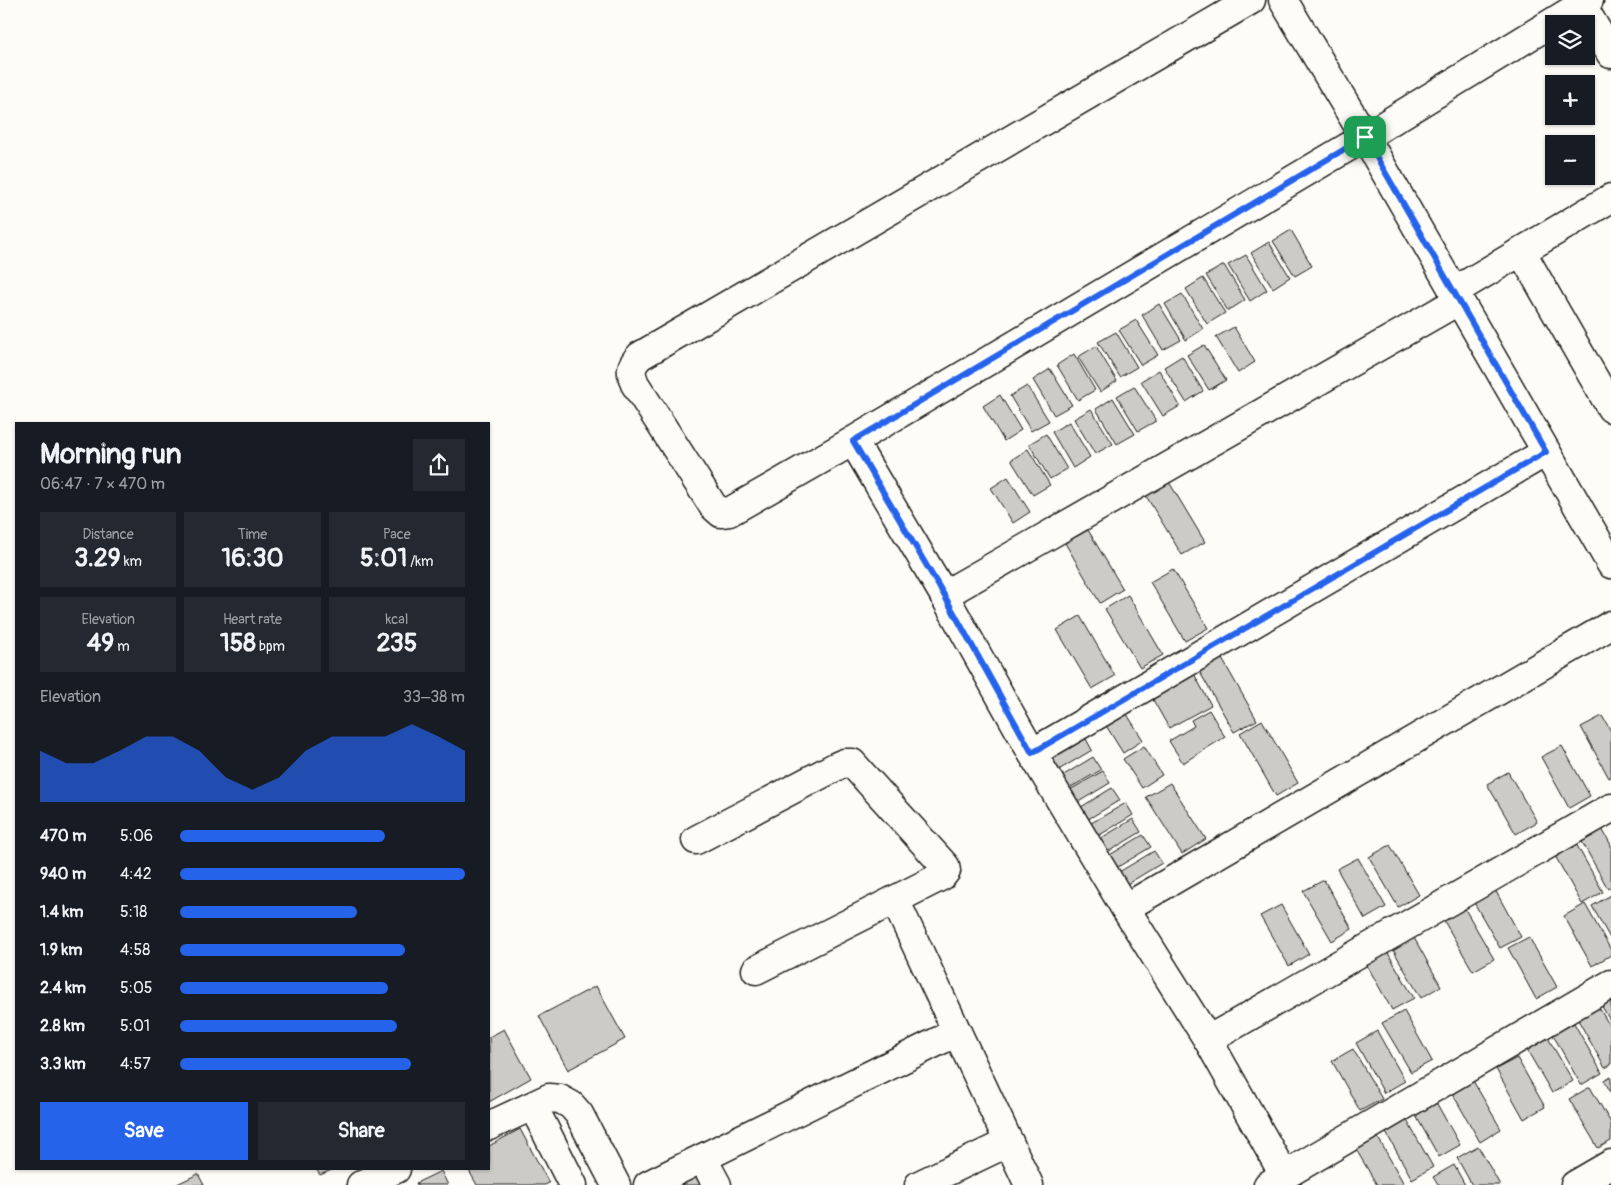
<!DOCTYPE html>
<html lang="en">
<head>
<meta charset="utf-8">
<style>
	:root { --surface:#171b24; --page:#242831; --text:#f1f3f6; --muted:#9ea1a6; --accent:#2563eb }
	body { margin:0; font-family:Pangolin,sans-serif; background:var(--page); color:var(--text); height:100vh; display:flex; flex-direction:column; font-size:19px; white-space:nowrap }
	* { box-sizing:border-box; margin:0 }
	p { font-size:16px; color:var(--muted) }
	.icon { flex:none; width:28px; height:28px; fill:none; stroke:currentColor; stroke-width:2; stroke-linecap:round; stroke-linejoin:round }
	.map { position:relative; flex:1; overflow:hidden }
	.drawer { position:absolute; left:15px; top:422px; width:475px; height:748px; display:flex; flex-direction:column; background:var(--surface); border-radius:0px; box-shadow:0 1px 4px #0004 }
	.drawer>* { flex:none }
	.controls { position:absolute; left:1545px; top:15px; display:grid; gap:10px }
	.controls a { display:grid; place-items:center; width:50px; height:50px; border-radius:0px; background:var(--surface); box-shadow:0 1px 4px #0004; font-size:25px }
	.pin { position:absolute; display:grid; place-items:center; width:42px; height:42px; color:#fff; margin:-21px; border-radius:10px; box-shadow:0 2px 8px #0006 }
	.round { display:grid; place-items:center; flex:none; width:52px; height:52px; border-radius:0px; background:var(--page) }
	.summary { display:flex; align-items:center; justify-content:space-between; height:85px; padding:0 25px }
	h1 { font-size:28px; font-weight:800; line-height:38px }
	.metrics { display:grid; grid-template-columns:repeat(3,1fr); gap:8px; height:85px; padding:5px 25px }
	.metrics div { display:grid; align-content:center; border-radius:0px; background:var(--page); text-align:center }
	.metrics b { font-size:25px; font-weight:800 }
	.metrics small { font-size:14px; font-weight:400 }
	.metrics p { font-size:14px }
	.chart { height:140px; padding:10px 25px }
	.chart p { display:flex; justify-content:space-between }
	.chart svg { width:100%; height:90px; margin-top:5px; fill:var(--accent); opacity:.7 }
	.primary-button { display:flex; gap:10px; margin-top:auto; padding:10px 25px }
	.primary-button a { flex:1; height:58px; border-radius:0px; background:var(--accent); color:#fff; font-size:20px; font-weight:800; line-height:58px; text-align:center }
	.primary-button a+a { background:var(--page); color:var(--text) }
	ul { padding:0 25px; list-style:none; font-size:16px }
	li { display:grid; grid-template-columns:80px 60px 1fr; align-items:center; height:38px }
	li i { height:12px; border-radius:6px; background:var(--accent) }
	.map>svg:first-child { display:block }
	.building { fill:#cccbc8; stroke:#1c1c1c }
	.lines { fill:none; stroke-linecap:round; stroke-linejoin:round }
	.minor-casing { stroke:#1c1c1c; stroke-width:31 }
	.minor { stroke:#fdfcf7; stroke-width:28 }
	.route-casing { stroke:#fff; stroke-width:10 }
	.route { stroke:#2563eb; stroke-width:6 }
</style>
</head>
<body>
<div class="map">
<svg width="1611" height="1185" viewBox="0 0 1611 1185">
	<rect width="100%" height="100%" fill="#fdfcf7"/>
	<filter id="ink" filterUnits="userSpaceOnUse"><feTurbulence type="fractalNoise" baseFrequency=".02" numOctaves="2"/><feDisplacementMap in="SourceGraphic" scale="10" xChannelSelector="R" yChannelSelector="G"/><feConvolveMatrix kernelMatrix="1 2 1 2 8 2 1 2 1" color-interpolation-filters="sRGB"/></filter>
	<g filter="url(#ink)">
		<g class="building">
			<path d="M1291 230 1312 266 1295 276 1273 241Z"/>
			<path d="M1269 242 1290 277 1273 288 1251 253Z"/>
			<path d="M1246 255 1267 290 1250 301 1228 265Z"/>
			<path d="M1224 265 1245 300 1228 311 1206 275Z"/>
			<path d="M1203 278 1225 313 1207 324 1186 289Z"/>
			<path d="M1182 294 1203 329 1186 340 1165 304Z"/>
			<path d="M1159 304 1181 340 1163 350 1142 315Z"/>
			<path d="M1136 320 1158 355 1141 365 1119 330Z"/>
			<path d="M1234 327 1255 362 1238 373 1216 337Z"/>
			<path d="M1116 332 1137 367 1120 377 1098 342Z"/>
			<path d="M1204 345 1226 380 1209 390 1187 355Z"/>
			<path d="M1096 346 1117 381 1100 392 1078 357Z"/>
			<path d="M1074 354 1095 390 1078 400 1057 365Z"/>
			<path d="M1182 356 1203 391 1186 402 1164 367Z"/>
			<path d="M1050 369 1072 405 1054 415 1033 380Z"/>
			<path d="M1159 370 1180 406 1163 416 1141 381Z"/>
			<path d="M1027 386 1049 421 1031 431 1010 396Z"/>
			<path d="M1134 386 1156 421 1138 431 1117 396Z"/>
			<path d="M1000 395 1021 430 1004 441 983 406Z"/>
			<path d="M1113 398 1135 434 1117 444 1096 409Z"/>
			<path d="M1091 409 1113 444 1095 454 1074 419Z"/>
			<path d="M1069 422 1090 457 1073 468 1052 432Z"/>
			<path d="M1046 434 1067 469 1050 479 1029 444Z"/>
			<path d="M1028 449 1050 485 1033 495 1011 460Z"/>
			<path d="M1008 477 1030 512 1013 523 991 488Z"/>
			<path d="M1169 482 1205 542 1182 555 1146 496Z"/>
			<path d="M1088 530 1123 589 1100 603 1065 543Z"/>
			<path d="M1173 569 1208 628 1185 641 1150 582Z"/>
			<path d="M1128 595 1163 655 1140 668 1105 609Z"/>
			<path d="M1080 616 1115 676 1092 689 1057 630Z"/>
			<path d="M1221 657 1257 720 1234 732 1198 669Z"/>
			<path d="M1194 674 1211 705 1169 728 1152 698Z"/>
			<path d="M1209 710 1225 737 1183 763 1169 741 1194 726 1191 720Z"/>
			<path d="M1125 711 1143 740 1123 753 1105 724Z"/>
			<path d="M1602 716 1611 731V777L1609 778 1581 727Z"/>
			<path d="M1262 720 1298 783 1276 796 1240 733Z"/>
			<path d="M1085 737 1092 750 1052 774 1045 761Z"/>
			<path d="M1144 746 1162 775 1142 788 1123 759Z"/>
			<path d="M1562 746 1590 796 1569 808 1541 757Z"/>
			<path d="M1093 757 1101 770 1061 793 1054 781Z"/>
			<path d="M1103 771 1110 783 1070 807 1063 794Z"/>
			<path d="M1508 772 1537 822 1516 834 1487 784Z"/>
			<path d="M1170 783 1206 839 1182 854 1146 797Z"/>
			<path d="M1112 788 1120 800 1080 824 1073 812Z"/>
			<path d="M1126 803 1133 815 1093 839 1086 826Z"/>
			<path d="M1133 819 1141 832 1101 856 1093 843Z"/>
			<path d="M1601 827 1611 845V887L1608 889 1580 838Z"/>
			<path d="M1143 835 1151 847 1111 871 1103 859Z"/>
			<path d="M1575 842 1603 892 1582 904 1554 854Z"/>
			<path d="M1390 845 1419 895 1398 907 1369 857Z"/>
			<path d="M1154 851 1162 863 1122 887 1114 875Z"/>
			<path d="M1358 858 1386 907 1365 919 1337 869Z"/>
			<path d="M1324 880 1352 929 1332 941 1303 891Z"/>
			<path d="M1493 886 1521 937 1500 948 1472 899Z"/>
			<path d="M1611 895V940L1592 906Z"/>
			<path d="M1585 904 1611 950V955L1592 966 1564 916Z"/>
			<path d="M1281 905 1309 954 1289 966 1260 916Z"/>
			<path d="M1465 909 1494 959 1473 971 1444 921Z"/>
			<path d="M1413 936 1441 986 1421 998 1392 948Z"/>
			<path d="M1529 937 1557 987 1536 999 1508 948Z"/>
			<path d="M1385 948 1414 998 1392 1010 1364 960Z"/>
			<path d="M596 986 625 1039 568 1070 539 1016Z"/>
			<path d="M1611 997V1022L1600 1003Z"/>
			<path d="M1598 1006 1611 1028V1065L1605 1068 1577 1018Z"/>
			<path d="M1404 1011 1432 1061 1411 1072 1382 1023Z"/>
			<path d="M1574 1023 1602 1073 1581 1085 1553 1035Z"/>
			<path d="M504 1029 531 1078 489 1102V1037Z"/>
			<path d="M1377 1031 1405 1081 1384 1093 1356 1043Z"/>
			<path d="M1544 1031 1573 1081 1552 1093 1523 1043Z"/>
			<path d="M1353 1049 1382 1099 1360 1111 1332 1061Z"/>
			<path d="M1517 1058 1545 1107 1524 1119 1496 1069Z"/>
			<path d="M1611 1076V1093L1604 1080Z"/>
			<path d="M1472 1079 1501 1129 1480 1142 1451 1091Z"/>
			<path d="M1590 1087 1611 1123V1141L1598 1148 1569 1099Z"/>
			<path d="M1432 1095 1460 1145 1439 1157 1411 1107Z"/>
			<path d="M1405 1117 1433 1167 1412 1179 1384 1129Z"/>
			<path d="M520 1129 549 1183 545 1185H477L468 1169H489V1146Z"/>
			<path d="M1376 1134 1404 1184 1402 1185H1377L1354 1146Z"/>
			<path d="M1478 1146 1500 1185H1472L1457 1158Z"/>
			<path d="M1454 1165 1465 1185H1438L1433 1177Z"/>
			<path d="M316 1169H334L320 1175Z"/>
			<path d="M441 1171 448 1185H417L416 1183Z"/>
			<path d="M198 1174 204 1185H175Z"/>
			<path d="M696 1175 701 1185H677Z"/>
		</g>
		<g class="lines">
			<defs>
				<g id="minor">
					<path d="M1251 0 640 356C630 366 630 372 635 384L713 506 721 513 729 512 853 441 1365 137 1589 0"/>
					<path d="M1283 0 1365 137 1611 564"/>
					<path d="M1579 0 1611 54"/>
					<path d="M1521 251 1611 408"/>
					<path d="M1453 292 1611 198"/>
					<path d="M853 441 944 595 1032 753 1125 908 1208 1040 1284 1175"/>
					<path d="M944 595 1458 301"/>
					<path d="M1032 753 1546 452"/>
					<path d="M696 840 837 766 844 763H852L945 866 946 871 942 876 756 970"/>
					<path d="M895 900 1029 1185"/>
					<path d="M1125 908 1611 625"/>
					<path d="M1208 1040 1611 808"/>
					<path d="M533 1106 573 1185"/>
					<path d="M489 1126 549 1098 560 1099 571 1105 579 1114 616 1185"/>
					<path d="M703 1159 717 1185"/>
					<path d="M361 1185 396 1169"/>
					<path d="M648 1185 957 1032"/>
					<path d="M919 1185 1009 1142"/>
					<path d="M1268 1185 1611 984"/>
					<path d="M1575 1185 1611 1164"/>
				</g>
			</defs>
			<use href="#minor" class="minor-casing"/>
			<use href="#minor" class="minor"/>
		</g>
	</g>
	<g class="lines" filter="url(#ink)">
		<defs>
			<path id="route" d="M1365 137 1546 452 1032 753 944 595 853 441Z"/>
		</defs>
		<use href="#route" class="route-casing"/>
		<use href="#route" class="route"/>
	</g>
</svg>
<div class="controls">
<a><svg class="icon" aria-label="layers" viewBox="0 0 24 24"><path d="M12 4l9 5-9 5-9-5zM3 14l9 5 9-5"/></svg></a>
<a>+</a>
<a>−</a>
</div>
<div class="pin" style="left:1365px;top:137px;background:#1e9e55"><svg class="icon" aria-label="arrive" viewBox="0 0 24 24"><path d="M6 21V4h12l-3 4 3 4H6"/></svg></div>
<section class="drawer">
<div class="summary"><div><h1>Morning run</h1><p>06:47 · 7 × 470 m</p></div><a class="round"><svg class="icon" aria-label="share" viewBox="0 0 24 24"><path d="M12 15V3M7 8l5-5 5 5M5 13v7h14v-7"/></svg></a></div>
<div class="metrics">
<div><p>Distance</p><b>3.29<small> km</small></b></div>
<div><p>Time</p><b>16:30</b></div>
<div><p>Pace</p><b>5:01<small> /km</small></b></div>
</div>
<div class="metrics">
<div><p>Elevation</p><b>49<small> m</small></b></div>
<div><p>Heart rate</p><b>158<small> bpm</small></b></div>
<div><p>kcal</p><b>235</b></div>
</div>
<div class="chart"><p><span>Elevation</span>33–38 m</p>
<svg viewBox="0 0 160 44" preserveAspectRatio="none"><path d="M0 44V19L10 25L20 25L30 19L40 12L50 12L60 19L70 32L80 38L90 32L100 19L110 12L120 12L130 12L140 6L150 12L160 19V44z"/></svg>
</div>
<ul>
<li><b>470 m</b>5:06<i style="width:72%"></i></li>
<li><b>940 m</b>4:42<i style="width:100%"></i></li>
<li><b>1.4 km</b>5:18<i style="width:62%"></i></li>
<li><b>1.9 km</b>4:58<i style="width:79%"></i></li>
<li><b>2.4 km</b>5:05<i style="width:73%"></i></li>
<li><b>2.8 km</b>5:01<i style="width:76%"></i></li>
<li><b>3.3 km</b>4:57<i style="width:81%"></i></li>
</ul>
<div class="primary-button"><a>Save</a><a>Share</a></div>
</section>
</div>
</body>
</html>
